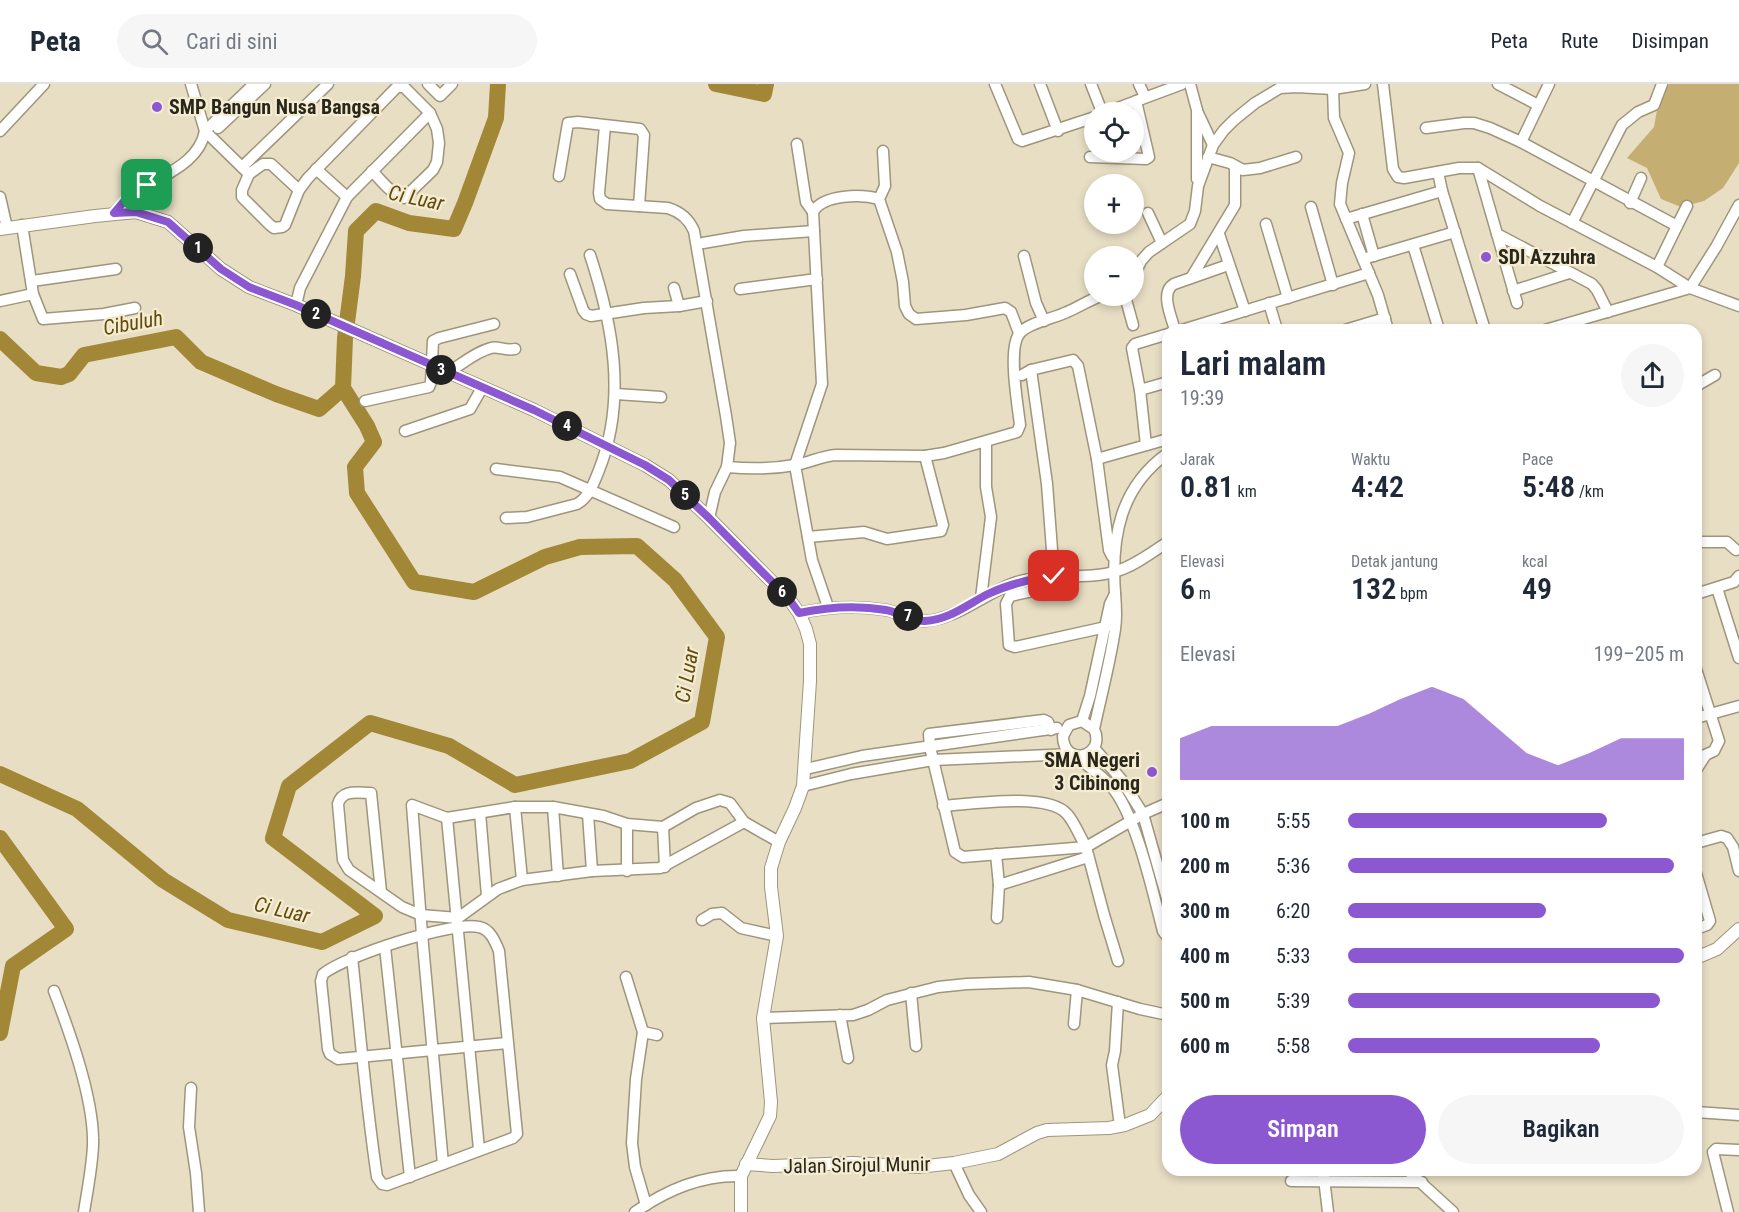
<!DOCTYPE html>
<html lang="id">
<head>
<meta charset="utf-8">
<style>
	:root { --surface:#fff; --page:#f6f6f7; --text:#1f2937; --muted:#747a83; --line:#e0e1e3; --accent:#8b58d1 }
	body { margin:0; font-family:"Roboto Condensed",sans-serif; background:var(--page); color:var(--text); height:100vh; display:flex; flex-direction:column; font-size:22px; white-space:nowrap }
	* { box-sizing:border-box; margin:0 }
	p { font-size:20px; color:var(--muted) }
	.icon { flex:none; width:33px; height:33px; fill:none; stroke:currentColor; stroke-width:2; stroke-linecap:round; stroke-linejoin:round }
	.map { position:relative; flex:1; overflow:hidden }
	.drawer { position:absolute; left:1162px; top:240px; width:540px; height:852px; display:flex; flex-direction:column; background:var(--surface); border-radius:18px; box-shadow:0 3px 9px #0003 }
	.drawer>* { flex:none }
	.buttons { position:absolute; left:1084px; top:18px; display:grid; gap:12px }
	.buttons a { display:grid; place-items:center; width:60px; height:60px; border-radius:50%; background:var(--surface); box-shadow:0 3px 9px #0003; font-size:30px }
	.pin { position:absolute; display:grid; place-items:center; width:51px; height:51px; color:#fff; margin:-26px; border-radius:12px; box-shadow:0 3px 9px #0006 }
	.km { position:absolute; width:30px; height:30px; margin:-15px; border-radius:50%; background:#222; color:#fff; font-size:16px; line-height:30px; text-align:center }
	.round { display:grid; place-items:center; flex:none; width:63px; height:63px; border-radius:32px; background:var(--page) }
	.overview { display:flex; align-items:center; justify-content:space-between; height:102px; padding:0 18px }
	h1 { font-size:33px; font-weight:600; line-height:45px }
	.figures { display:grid; grid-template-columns:repeat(3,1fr); gap:9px; height:102px; padding:6px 18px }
	.figures div { display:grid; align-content:center }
	.figures b { font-size:30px; font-weight:600 }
	.figures small { font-size:16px; font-weight:400 }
	.figures p { font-size:16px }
	.chart { height:168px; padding:12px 18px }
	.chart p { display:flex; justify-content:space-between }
	.chart svg { width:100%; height:108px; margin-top:6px; fill:var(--accent); opacity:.7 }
	.button { display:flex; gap:12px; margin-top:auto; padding:12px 18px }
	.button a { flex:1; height:69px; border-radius:36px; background:var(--accent); color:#fff; font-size:24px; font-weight:600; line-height:69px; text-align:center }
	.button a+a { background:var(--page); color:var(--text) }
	ul { padding:0 18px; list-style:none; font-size:20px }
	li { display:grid; grid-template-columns:96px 72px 1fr; align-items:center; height:45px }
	li i { height:15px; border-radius:8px; background:var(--accent) }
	header { display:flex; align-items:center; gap:36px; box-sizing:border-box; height:84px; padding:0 30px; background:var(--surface); border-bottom:2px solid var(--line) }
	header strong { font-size:28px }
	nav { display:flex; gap:33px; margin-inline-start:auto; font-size:21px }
	.search { width:420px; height:54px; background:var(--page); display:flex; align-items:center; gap:15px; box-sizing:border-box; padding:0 21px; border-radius:33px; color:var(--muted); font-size:22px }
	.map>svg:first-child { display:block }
	.grass { fill:#c4ae72 }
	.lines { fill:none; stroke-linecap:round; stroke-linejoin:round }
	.river { stroke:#a28737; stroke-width:16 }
	.minor-casing { stroke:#9e957c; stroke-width:13 }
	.tertiary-casing { stroke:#9e957c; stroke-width:14 }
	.minor { stroke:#fff; stroke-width:10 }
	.tertiary { stroke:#fff; stroke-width:12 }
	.route-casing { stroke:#fff; stroke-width:12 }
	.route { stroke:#8b58d1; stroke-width:8 }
	.poi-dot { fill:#8b58d1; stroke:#f5ecd1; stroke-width:2 }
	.labels { text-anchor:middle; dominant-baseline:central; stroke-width:4.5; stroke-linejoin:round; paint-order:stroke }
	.poi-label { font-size:20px; font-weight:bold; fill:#29261c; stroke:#f5ecd1; text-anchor:start }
	.street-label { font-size:20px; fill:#29261c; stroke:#f5ecd1 }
	.water-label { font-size:21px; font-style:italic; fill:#5f4c0e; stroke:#f5ecd1 }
</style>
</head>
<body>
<header>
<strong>Peta</strong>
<div class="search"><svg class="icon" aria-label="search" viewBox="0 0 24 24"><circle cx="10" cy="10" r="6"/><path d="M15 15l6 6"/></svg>Cari di sini</div>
<nav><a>Peta</a><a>Rute</a><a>Disimpan</a></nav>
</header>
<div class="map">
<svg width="1739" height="1128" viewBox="0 0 1739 1128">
	<rect width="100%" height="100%" fill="#e8dec4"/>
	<path class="grass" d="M1669 0H1739V79L1723 104 1704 117 1681 123 1661 115 1647 84 1627 74 1654 43 1658 20Z"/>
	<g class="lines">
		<g class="river">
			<path d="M716 0 764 10 766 0"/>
			<path d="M0 255 36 289 61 293 69 290 84 271 176 253 201 278 276 310 319 325 343 304"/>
			<path d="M0 690 77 725 163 796 228 836 322 858 375 832 273 754 289 702 370 639 449 662 515 701 630 677 702 638 717 553 675 496 637 462 580 463 545 473 474 508 414 498 357 409 355 383 374 358 367 342 343 304 345 254 353 192 356 147 376 127 409 139 454 145 465 119 496 34 498 0"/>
			<path d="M0 754 66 845 13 882 0 949"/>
		</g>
		<defs>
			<g id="minor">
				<path d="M191 0 205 47 249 90 242 106V113L270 141 274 144 282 143 285 141 299 106 308 94 397 3H404L430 29 437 45 439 59 437 78 433 86 404 114C392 111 381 96 372 87"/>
				<path d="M428 0 440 12 452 0"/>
				<path d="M995 0 1018 55 1022 57 1095 33"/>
				<path d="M1040 0 1058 47"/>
				<path d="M1091 0 1102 28"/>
				<path d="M1139 0 1145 13"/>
				<path d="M1190 0 1197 26V95"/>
				<path d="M1383 0 1393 85 1398 93 1404 94 1459 84H1478L1540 122 1657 183 1690 204 1739 222"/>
				<path d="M1498 0 1538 21"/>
				<path d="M1333 5 1334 34 1349 69 1342 99 1340 120 1378 211 1388 246"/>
				<path d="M1107 28 1182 0"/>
				<path d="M1198 29 1213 61"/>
				<path d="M605 42 599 109 600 115 607 120 668 124C681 128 689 135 694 147L726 332 730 359 727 383"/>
				<path d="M218 44 265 0"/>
				<path d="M1426 44 1464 39H1474L1490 44 1521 58 1677 142 1657 183"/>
				<path d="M0 47 44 0"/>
				<path d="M1521 58 1549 0"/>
				<path d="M797 60 806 118 813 128"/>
				<path d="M883 67 885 102 879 115 897 168 903 198 905 222 909 230 916 235 966 231 1005 224 1011 228 1019 249"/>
				<path d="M1090 73 1146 75 1149 73 1136 17"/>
				<path d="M1208 73 1230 79 1243 86 1260 84 1296 73"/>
				<path d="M242 83 328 0"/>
				<path d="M1478 84 1517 219"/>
				<path d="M316 85 347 113"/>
				<path d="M1438 88 1442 107 1485 246"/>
				<path d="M249 90 263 80H271L299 106"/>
				<path d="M559 92 568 39 578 38 640 45 644 51 639 122"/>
				<path d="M0 113 7 144"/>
				<path d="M1630 119 1641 94"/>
				<path d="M1311 123 1333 201"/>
				<path d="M114 129C121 122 126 115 134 110 159 92 199 81 205 47L254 0"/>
				<path d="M1148 129 1162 159"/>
				<path d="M1362 130 1374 172"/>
				<path d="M1346 135 1442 107"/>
				<path d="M1572 139 1622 41 1638 28 1654 21 1662 0"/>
				<path d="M1266 140 1288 214"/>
				<path d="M22 141 33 210 43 235 104 230 135 224"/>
				<path d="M1677 142 1687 122"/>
				<path d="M1219 150 1245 227"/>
				<path d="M1497 150 1592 200 1597 206 1608 228"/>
				<path d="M703 159 744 152 814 147"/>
				<path d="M1413 161 1439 246"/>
				<path d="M1024 172 1036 219 1044 237"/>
				<path d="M1363 175 1455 148"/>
				<path d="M570 190 583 226 586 230 591 232 644 224 679 222"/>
				<path d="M1134 192 1141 177 1149 168 1190 140 1195 127 1198 102 1213 61 1224 46 1234 36 1255 19 1280 4 1296 3 1333 5 1365 0"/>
				<path d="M1191 194 1235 121V83"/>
				<path d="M32 197 116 185"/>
				<path d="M674 204 679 222 707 217"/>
				<path d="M740 205 817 195"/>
				<path d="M1513 207 1569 189"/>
				<path d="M1125 212 1133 241"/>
				<path d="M0 217 33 210"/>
				<path d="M1269 219 1277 246"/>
				<path d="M296 221 300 204 347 113 430 29"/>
				<path d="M1175 246C1171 232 1160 208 1174 200L1228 181"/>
				<path d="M1182 246 1369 189"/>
				<path d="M1345 246 1385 234"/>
				<path d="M1545 246 1690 204 1716 163 1739 121"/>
				<path d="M1031 286 1047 400 1054 492"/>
				<path d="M447 289C461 281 475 268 491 264 498 262 505 267 515 265"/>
				<path d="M1022 291 1031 286 1073 276 1078 282 1097 375 1109 466 1112 472"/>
				<path d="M1696 302 1715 291"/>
				<path d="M1140 306 1168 298"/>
				<path d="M616 310 661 313"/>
				<path d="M365 317 429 303 431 298 433 257 439 254 494 240"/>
				<path d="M405 347 470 325 482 304"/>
				<path d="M1146 361 1140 306 1132 264 1135 260 1168 250"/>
				<path d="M1097 375 1168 355"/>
				<path d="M496 385 560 393 674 443"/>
				<path d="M506 434 527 433 577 420C589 413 594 399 599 386 627 316 613 241 590 171"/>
				<path d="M709 434 715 408 727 383C749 385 773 385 795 381 809 379 821 372 836 371L925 372 944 369 1017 348 1020 341C1018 322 1007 263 1020 249 1028 239 1055 234 1067 228 1079 223 1089 216 1101 212"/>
				<path d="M808 453 864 448 887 455 941 447 943 441 925 372"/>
				<path d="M1696 458H1727L1736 466"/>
				<path d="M1075 492 1066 500 1010 512 1006 520 1009 561 1015 563 1106 543"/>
				<path d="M1717 504 1739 574"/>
				<path d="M1696 510 1734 498 1739 492"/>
				<path d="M981 514 991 433 986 403V358"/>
				<path d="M828 523 812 476 795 381 822 300 813 128C823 110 862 110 879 115"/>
				<path d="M799 529C828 523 856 521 886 526 898 528 912 538 925 537 958 535 986 508 1017 498 1050 488 1085 497 1117 487 1136 481 1152 468 1168 458"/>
				<path d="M1696 585 1719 657 1714 667 1696 675"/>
				<path d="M1696 634 1739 622"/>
				<path d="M1082 637 1090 612 1110 520 1115 510"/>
				<path d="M1094 645 1082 637 1069 641 1063 652C1063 684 1107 673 1094 645 1101 612 1110 579 1115 545 1117 533 1116 521 1115 509 1111 453 1120 403 1168 369"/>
				<path d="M1094 664 1121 695 1143 730 1168 818"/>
				<path d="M1075 671C1086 681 1100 690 1111 702 1136 730 1153 809 1163 847L1165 850 1168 849"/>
				<path d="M806 685 862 672 1057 644"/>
				<path d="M1696 686 1705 672"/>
				<path d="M803 702 851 690 933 676 1072 670"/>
				<path d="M943 722C971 720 1048 708 1067 730 1075 739 1080 753 1086 763L963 773 955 768 930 663 929 650 1044 636 1048 638 1051 646"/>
				<path d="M515 723 522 796"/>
				<path d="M553 723 558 792"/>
				<path d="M480 729 487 812"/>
				<path d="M588 730 592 787"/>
				<path d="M447 734 479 1065"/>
				<path d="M663 743 665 783"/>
				<path d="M1696 759 1721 752 1727 754 1733 763 1739 787"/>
				<path d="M996 770 999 801"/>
				<path d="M627 787V740"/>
				<path d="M1696 789 1710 837 1707 841 1696 845"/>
				<path d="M381 808 371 709C358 709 342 705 338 720L343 776 349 786 402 823 421 831 458 834 498 805 522 796 592 787 660 784 744 738 779 758"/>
				<path d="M997 834 999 801 1088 773"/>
				<path d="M702 836 712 830 722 829 741 844 777 852"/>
				<path d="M385 863 410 1093"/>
				<path d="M352 873C360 947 366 1020 377 1093L382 1100 387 1101 513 1054 517 1050 499 867C495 857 490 845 479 843 452 837 345 872 323 890L321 897 328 965 330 970 338 975 507 959"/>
				<path d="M1118 877 1104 831 1086 763 1143 730 1168 719"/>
				<path d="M626 893 643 948"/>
				<path d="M54 907C70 949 92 1010 93 1054 94 1074 87 1108 84 1128"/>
				<path d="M911 909 916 962"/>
				<path d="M1118 918 1115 967 1112 981 1120 1042"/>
				<path d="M840 931 848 974"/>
				<path d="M763 934 853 931 868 926 887 916 938 903 967 900 1029 898 1077 906 1140 925 1168 931"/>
				<path d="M1074 940 1077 906"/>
				<path d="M191 1004 189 1043 196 1089 199 1128"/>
				<path d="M1696 1028 1739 1031"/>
				<path d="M954 1079 969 1111 981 1128"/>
				<path d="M443 1080 422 850 412 721 447 734 515 723H553L603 732 627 740 663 743 696 724 720 716 730 719 744 738"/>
				<path d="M1323 1086 1328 1128"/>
				<path d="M1407 1086 1453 1128"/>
				<path d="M1291 1097 1422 1098"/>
				<path d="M646 1121 635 1083 632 1059 636 995 643 948 657 951"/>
				<path d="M635 1128C667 1106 701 1091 741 1092"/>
				<path d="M1728 1128 1713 1068 1716 1065 1739 1066"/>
			</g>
			<g id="tertiary">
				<path d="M0 145 95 132 136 128 168 138 221 185 249 203 296 221 534 326 645 381 669 396 709 434 789 515 799 529 806 545 810 560V597L803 702 795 724 779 758 771 784V803L777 852 763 934 771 1018 770 1032 741 1092V1128"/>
				<path d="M1696 874 1717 865 1739 845"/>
				<path d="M746 1080 773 1082 853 1079 918 1083 954 1079 998 1070 1037 1049 1047 1046 1109 1044 1125 1041 1150 1031 1168 1012"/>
			</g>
		</defs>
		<use href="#minor" class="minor-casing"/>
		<use href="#tertiary" class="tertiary-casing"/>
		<use href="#minor" class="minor"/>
		<use href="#tertiary" class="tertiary"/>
	</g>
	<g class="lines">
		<defs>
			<path id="route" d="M147 101 126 115 114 129 136 128 168 138 221 185 249 203 296 221 534 326 645 381 669 396 709 434 789 515 799 529C828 523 856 521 886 526 898 528 912 538 925 537 949 536 968 520 988 510 1009 500 1030 495 1054 492"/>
		</defs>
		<use href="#route" class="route-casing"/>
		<use href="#route" class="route"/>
	</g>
	<g class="poi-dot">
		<circle cx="157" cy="23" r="6"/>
		<circle cx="1486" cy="173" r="6"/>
		<circle cx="1152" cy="688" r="6"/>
	</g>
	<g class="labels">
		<g class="poi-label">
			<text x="169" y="23">SMP Bangun Nusa Bangsa</text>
			<text x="1498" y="173">SDI Azzuhra</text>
			<text x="1140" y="676" text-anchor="end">SMA Negeri<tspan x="1140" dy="23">3 Cibinong</tspan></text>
		</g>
		<g class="street-label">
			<text transform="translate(857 1081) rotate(-1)">Jalan Sirojul Munir</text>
		</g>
		<g class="water-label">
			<text transform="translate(416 114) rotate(12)">Ci Luar</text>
			<text transform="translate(133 239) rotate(-10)">Cibuluh</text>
			<text transform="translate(687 591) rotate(-80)">Ci Luar</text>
			<text transform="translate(282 826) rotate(13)">Ci Luar</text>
		</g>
	</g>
</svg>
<div class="buttons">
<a><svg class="icon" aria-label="locate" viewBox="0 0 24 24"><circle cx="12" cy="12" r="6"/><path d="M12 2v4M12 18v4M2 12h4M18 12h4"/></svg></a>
<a>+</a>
<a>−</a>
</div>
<div class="pin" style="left:147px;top:101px;background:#1e9e55"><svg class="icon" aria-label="arrive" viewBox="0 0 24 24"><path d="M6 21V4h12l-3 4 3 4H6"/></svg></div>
<div class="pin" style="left:1054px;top:492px;background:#d93025"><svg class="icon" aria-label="check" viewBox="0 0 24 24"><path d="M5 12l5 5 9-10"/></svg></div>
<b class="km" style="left:198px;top:164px">1</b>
<b class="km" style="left:316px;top:230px">2</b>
<b class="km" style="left:441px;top:286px">3</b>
<b class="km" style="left:567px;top:342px">4</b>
<b class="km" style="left:685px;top:411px">5</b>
<b class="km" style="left:782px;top:508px">6</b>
<b class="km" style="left:908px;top:532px">7</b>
<section class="drawer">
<div class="overview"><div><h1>Lari malam</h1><p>19:39</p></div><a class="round"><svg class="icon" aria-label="share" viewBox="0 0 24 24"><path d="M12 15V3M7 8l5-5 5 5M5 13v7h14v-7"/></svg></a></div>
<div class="figures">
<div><p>Jarak</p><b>0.81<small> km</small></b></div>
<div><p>Waktu</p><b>4:42</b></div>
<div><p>Pace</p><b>5:48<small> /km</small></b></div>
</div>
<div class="figures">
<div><p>Elevasi</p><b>6<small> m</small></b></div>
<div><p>Detak jantung</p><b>132<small> bpm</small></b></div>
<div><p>kcal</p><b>49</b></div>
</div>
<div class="chart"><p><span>Elevasi</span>199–205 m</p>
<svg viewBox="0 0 160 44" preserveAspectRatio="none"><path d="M0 44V27L10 22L20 22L30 22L40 22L50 22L60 17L70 11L80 6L90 11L100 22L110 33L120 38L130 33L140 27L150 27L160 27V44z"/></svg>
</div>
<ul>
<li><b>100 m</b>5:55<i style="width:77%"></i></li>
<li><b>200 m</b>5:36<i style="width:97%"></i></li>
<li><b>300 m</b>6:20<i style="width:59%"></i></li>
<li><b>400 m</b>5:33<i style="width:100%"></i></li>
<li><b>500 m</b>5:39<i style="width:93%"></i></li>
<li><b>600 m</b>5:58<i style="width:75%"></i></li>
</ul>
<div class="button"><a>Simpan</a><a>Bagikan</a></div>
</section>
</div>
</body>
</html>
